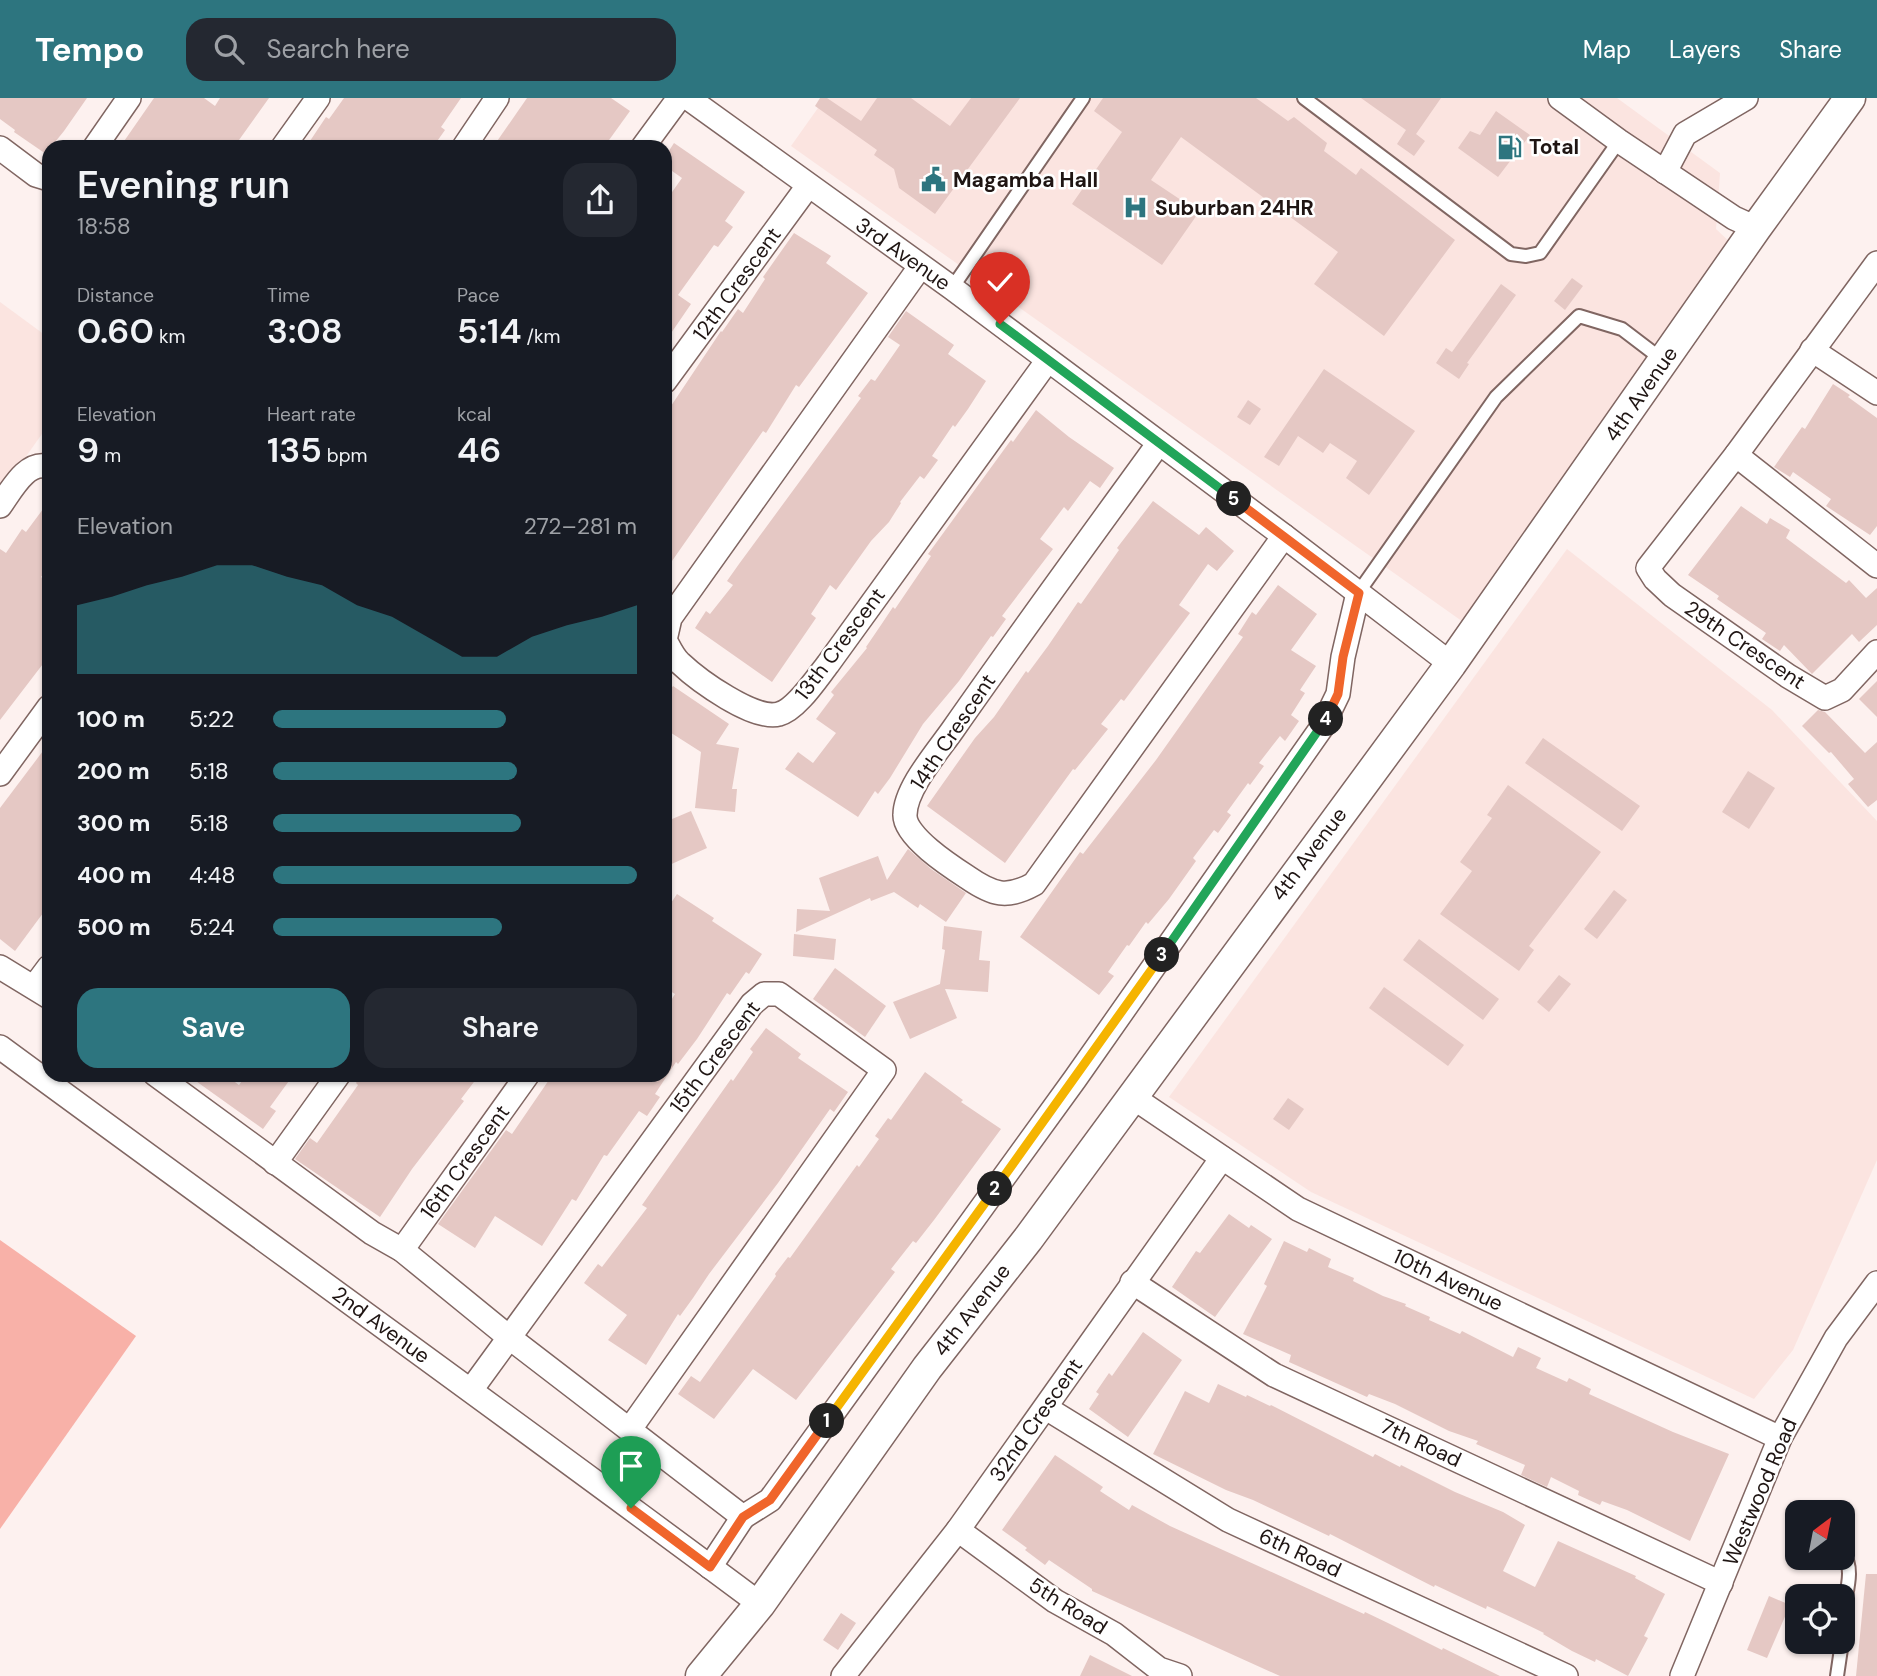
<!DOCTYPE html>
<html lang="en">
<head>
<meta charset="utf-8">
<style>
	:root { --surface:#171b24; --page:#242831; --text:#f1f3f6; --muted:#9ea1a6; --accent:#2d757f }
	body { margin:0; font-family:"DM Sans",sans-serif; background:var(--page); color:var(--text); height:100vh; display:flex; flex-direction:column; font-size:26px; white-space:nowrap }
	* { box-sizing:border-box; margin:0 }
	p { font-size:23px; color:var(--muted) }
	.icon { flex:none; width:38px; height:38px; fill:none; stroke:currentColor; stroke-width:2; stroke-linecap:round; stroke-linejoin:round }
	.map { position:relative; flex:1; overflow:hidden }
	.details { position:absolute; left:42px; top:42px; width:630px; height:942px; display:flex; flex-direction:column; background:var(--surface); border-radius:21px; box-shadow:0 2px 5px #0004 }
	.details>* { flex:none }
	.needle { width:46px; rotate:32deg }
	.controls { position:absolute; left:1785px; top:1402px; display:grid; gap:14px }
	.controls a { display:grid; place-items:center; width:70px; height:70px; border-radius:14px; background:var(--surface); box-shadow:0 2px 5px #0004; font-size:35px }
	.pin { position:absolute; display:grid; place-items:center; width:60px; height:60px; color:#fff; margin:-72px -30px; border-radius:50% 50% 50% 0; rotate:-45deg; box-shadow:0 0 7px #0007 }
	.pin .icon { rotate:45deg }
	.km { position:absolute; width:35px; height:35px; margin:-18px; border-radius:50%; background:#222; color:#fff; font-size:19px; line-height:35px; text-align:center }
	.round { display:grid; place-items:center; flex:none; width:74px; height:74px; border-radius:21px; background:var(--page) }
	.overview { display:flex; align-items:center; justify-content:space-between; height:119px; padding:0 35px }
	h1 { font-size:38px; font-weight:600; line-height:52px }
	.stats { display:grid; grid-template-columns:repeat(3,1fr); gap:10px; height:119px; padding:7px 35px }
	.stats div { display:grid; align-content:center }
	.stats b { font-size:35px; font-weight:600 }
	.stats small { font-size:19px; font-weight:400 }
	.stats p { font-size:19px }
	.chart { height:196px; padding:14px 35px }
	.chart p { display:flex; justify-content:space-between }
	.chart svg { width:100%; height:126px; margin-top:7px; fill:var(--accent); opacity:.7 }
	.cta { display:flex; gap:14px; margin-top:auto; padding:14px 35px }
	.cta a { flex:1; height:80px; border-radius:21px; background:var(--accent); color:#fff; font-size:28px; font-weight:600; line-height:80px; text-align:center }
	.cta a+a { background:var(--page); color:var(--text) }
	ul { padding:0 35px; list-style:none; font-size:23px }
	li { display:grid; grid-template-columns:112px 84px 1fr; align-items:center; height:52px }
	li i { height:18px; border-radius:9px; background:var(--accent) }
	header { display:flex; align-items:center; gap:42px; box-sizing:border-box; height:98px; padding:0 35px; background:var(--accent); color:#fff }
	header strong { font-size:33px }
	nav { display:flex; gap:38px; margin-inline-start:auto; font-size:24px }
	.search { width:490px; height:63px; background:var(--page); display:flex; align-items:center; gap:18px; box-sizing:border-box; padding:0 24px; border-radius:21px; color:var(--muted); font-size:26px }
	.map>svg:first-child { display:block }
	.built { fill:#fbe4e0 }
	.green { fill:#f8b1a8 }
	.building { fill:#e5c8c4 }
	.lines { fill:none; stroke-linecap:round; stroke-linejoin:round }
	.service-casing { stroke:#806662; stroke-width:16 }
	.minor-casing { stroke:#806662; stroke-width:26 }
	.tertiary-casing { stroke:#806662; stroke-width:33 }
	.service { stroke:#fff; stroke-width:12 }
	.minor { stroke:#fff; stroke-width:23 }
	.tertiary { stroke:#fff; stroke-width:30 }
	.split-1-casing { stroke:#fff; stroke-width:14 }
	.split-2-casing { stroke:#fff; stroke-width:14 }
	.split-3-casing { stroke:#fff; stroke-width:14 }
	.split-4-casing { stroke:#fff; stroke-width:14 }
	.split-5-casing { stroke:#fff; stroke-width:14 }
	.split-6-casing { stroke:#fff; stroke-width:14 }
	.split-1 { stroke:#f0652b; stroke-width:9 }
	.split-2 { stroke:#f5b400; stroke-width:9 }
	.split-3 { stroke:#f5b400; stroke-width:9 }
	.split-4 { stroke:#22a559; stroke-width:9 }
	.split-5 { stroke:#f0652b; stroke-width:9 }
	.split-6 { stroke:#22a559; stroke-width:9 }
	.labels { text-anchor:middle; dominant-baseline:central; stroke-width:5; stroke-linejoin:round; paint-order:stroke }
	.poi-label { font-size:21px; font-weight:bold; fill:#1f1513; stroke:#fff; text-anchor:start }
	.street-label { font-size:21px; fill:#1f1513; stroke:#fff }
</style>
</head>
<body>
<header>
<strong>Tempo</strong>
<div class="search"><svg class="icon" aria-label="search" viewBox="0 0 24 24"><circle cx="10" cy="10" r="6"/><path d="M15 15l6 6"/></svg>Search here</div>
<nav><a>Map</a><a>Layers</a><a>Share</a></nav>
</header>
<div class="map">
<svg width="1877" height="1578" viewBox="0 0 1877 1578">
	<rect width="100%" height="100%" fill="#fdf1ef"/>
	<g class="built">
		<path d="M825 0H1617L1720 75 1716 131 1734 148 1466 526 791 48Z"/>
		<path d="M0 204 49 240V326L0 395Z"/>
		<path d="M1567 451 1772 612 1877 723V1062L1793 1252 1754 1301 1311 1094 1169 999Z"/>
	</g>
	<path class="green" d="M0 1142 136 1238 0 1431Z"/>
	<g class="building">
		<path d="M0 0H87L64 33 51 49H49L46 56 14 34 15 32 0 21Z"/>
		<path d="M154 0H204L215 8 220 0H269L234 49H120Z"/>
		<path d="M344 0H461L441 29 445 32 433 49H306L326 19 329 21Z"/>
		<path d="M527 0H611L630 13 604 49H493Z"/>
		<path d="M820 0H827L861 23 877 0H911L950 28 971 0H1020L935 116 899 90 894 71 874 57 877 52 815 8Z"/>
		<path d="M1103 0H1256L1288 23 1294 19 1327 45 1324 53 1356 77 1361 70 1455 142 1384 238 1314 186 1338 154 1181 39 1151 82 1199 114 1162 167 1072 106 1122 34 1094 13Z"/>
		<path d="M1361 0H1441L1416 36 1425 43 1414 58 1397 46 1406 32Z"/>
		<path d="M1496 13 1530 37 1498 79 1458 50 1470 33 1480 37Z"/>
		<path d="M674 45 745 94 725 123 733 129 718 149 714 147 678 197 691 206 665 244V104L682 80 665 68V59Z"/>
		<path d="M794 135 831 158 826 165 868 195 799 289 796 287 766 335 763 333 665 473V317L721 233 722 234 738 211 743 215 765 181 763 179Z"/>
		<path d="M1572 180 1583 188 1565 212 1554 203Z"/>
		<path d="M1501 186 1516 197 1467 265 1469 266 1459 281 1436 265 1446 250 1452 254Z"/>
		<path d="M906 213 954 247 948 256 986 283 968 311 955 329 953 327 932 358 938 362 924 381 920 378 900 404 901 405 889 424 871 443 836 492 830 487 811 516 816 520 772 584 695 530 706 513 710 516 733 487 727 483 739 466 861 300 858 298 871 281 875 283 900 247 888 239Z"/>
		<path d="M1324 271 1415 333 1369 397 1346 380 1357 363 1330 345 1323 355 1298 338 1279 368 1264 359Z"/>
		<path d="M1833 286 1850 297 1848 299 1877 320V428L1870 437 1826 408 1831 401 1793 374 1790 379 1774 369 1802 329 1805 331Z"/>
		<path d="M1248 302 1261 311 1250 327 1237 319Z"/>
		<path d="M1036 312 1069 339 1114 370 1100 390 1090 383 1068 413 1064 409 1040 441 1053 451 1002 518 1006 521 993 539 991 538 959 583 923 626 890 680 878 696 875 693 858 719 785 671 798 654 813 665 836 635 816 621 834 597 831 594 867 550 866 549 881 527 893 509 895 511 931 458 928 456 1011 342 1013 344Z"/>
		<path d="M49 403V468L41 479 49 485V558L0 622V451L6 455 22 431 26 434Z"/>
		<path d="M1153 403 1199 437 1206 429 1234 453 1217 473 1208 466 1179 507 1190 515 1124 603 1121 601 1101 626 1108 631 1075 672 1073 671 1005 765 927 708 975 640 994 619 1026 573 1028 575 1048 548 1078 504 1081 506 1119 452 1117 450Z"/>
		<path d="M1741 408 1767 426 1770 420 1790 432 1786 440 1846 485 1849 482 1866 500 1877 490V527L1859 544 1852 536 1812 576 1784 547 1780 553 1762 541 1766 535 1717 501 1719 498 1688 477Z"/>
		<path d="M1278 487 1317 516 1291 552 1316 568 1300 592 1305 595 1291 617 1299 623 1285 643 1280 638 1259 665 1264 668 1250 687 1248 685 1227 714 1231 717 1218 735 1214 732 1193 760 1196 763 1169 801 1148 826 1146 824 1129 848 1127 847 1108 874 1114 878 1099 897 1020 839 1080 754 1083 756 1156 662 1243 539 1238 536 1252 514 1256 517Z"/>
		<path d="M1877 583V619L1859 601Z"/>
		<path d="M673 588 729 626 716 646 739 650 732 691H737L735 714 695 710 701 654 665 631V599Z"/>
		<path d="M1818 612 1825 614 1865 655 1877 644V702L1868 709 1848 686 1854 681 1831 654 1829 655 1802 628Z"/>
		<path d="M1543 640 1640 708 1622 733 1525 665Z"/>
		<path d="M49 645V807L15 853 0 841V710Z"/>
		<path d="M1748 673 1775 690 1749 731 1722 714Z"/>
		<path d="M1508 687 1601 754 1529 848 1534 852 1519 873 1440 816 1472 773 1460 764 1492 720 1487 717Z"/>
		<path d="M691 713 707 750 665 769V724Z"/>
		<path d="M908 751 931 771 966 795 946 824 920 806 918 810 894 794 871 803 870 800 796 834 797 811 830 813 819 780 878 758 887 782Z"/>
		<path d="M1614 792 1627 802 1597 841 1584 831Z"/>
		<path d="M677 796 714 820 712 823 762 856 749 876 746 874 730 897 727 895 697 941 678 966 676 964 655 996 660 999 647 1018 639 1013 607 1058 604 1057 576 1103 572 1101 542 1148 495 1118 475 1150 438 1126 506 1032 512 1036 553 976H665V912L675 896 665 890V814Z"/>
		<path d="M944 828 982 833 979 862 990 863 988 894 945 891 957 920 910 941 893 904 940 886 945 852 942 851Z"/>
		<path d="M794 836 836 841 834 862 793 858Z"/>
		<path d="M1419 841 1499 901 1483 922 1403 862Z"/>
		<path d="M835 870 886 908 865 939 813 901Z"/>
		<path d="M1559 877 1571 886 1549 914 1537 904Z"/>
		<path d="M1384 889 1464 947 1448 968 1369 910Z"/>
		<path d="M766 930 801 956 798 960 848 994 834 1014 830 1011 778 1085 709 1176 693 1200 680 1218 678 1216 646 1267 608 1242 627 1217 584 1185 598 1166 602 1169 647 1110 642 1107 731 981 733 983 753 954 750 951Z"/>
		<path d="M925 974 963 1002 961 1004 1001 1031 934 1122 916 1145 913 1143 891 1171 895 1174 796 1302 753 1271 714 1321 678 1296 691 1278 700 1284 776 1178 775 1176 788 1159 790 1160 857 1067 859 1069 879 1041 875 1038 888 1020 891 1022Z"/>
		<path d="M186 976H224L239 987 247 976H294L270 1009 276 1013 263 1031Z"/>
		<path d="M362 976H480L461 1001 464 1003 412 1071 380 1119 295 1061 310 1040 317 1045 358 987 356 985Z"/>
		<path d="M1288 1000 1304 1011 1289 1032 1273 1021Z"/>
		<path d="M1229 1116 1249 1130 1251 1127 1272 1141 1215 1219 1172 1189 1196 1153 1200 1155Z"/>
		<path d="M1284 1143 1307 1154 1309 1150 1331 1161 1328 1169 1354 1180 1353 1183 1383 1198 1406 1206 1405 1208 1430 1219 1429 1222 1460 1236 1462 1233 1513 1259 1518 1249 1541 1260 1536 1270 1567 1284 1569 1280 1591 1291 1589 1296 1673 1334 1729 1356 1690 1443 1627 1412 1602 1403 1600 1407 1578 1397 1579 1393 1551 1379 1547 1389 1521 1377 1525 1367 1476 1346 1478 1343 1449 1333 1395 1306 1369 1296 1367 1299 1289 1264 1291 1257 1243 1236 1267 1188 1264 1186Z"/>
		<path d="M1143 1234 1182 1262 1128 1339 1089 1311 1099 1296 1096 1294 1109 1275 1112 1278Z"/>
		<path d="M1218 1286 1246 1299 1247 1297 1270 1308 1271 1307 1373 1359 1375 1356 1400 1369 1401 1367 1455 1394 1503 1414 1525 1427 1503 1473 1535 1489 1558 1443 1636 1478 1635 1480 1665 1496 1644 1538 1648 1540 1628 1578 1596 1561 1595 1564 1572 1553 1543 1536 1544 1535 1513 1520 1487 1508 1486 1511 1435 1487 1434 1489 1330 1436 1329 1438 1253 1402 1226 1392 1153 1356 1185 1293 1209 1305Z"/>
		<path d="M1055 1357 1103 1389 1100 1393 1129 1412 1132 1407 1170 1428 1364 1516 1365 1514 1390 1526 1442 1552 1443 1550 1500 1578H1280L1092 1493V1491L1049 1462 1045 1467 1025 1452 1027 1450 1002 1432Z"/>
		<path d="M1866 1476H1877V1578H1856Z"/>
		<path d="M1769 1498 1790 1507 1767 1560 1747 1552Z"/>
		<path d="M841 1515 856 1525 838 1552 823 1542Z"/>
		<path d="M1090 1557 1132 1578H1080Z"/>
	</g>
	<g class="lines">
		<defs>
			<g id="service">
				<path d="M1304 0 1511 156 1526 158 1540 155 1619 43"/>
				<path d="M952 190 1083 0"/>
				<path d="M1358 495 1496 299 1579 218 1622 231 1664 263"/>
				<path d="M1843 1456C1856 1471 1844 1499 1843 1518"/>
				<path d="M1837 1578 1842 1544"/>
			</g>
			<g id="minor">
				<path d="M688 0 952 190 1284 438 1451 566"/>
				<path d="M1560 0 1619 43 1734 120 1756 130"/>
				<path d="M95 49 129 0"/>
				<path d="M283 49 318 0"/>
				<path d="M464 49 497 0"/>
				<path d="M643 49 679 0"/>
				<path d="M0 50 36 77 49 81"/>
				<path d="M1665 74 1685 36 1746 0"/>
				<path d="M1877 165 1736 357 1648 470 1655 481 1672 497 1788 578 1825 600 1842 592 1877 554"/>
				<path d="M920 169 670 520 665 542C669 549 673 559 680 565 698 582 754 623 779 616 796 612 817 580 828 566L1048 262"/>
				<path d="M1812 252 1877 295"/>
				<path d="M665 283 808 88"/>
				<path d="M1159 345C1090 440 1021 534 954 630 939 652 905 690 905 717 904 738 950 768 967 779 993 797 1007 801 1034 786L1284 438"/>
				<path d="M1736 357 1877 468"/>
				<path d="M0 408C11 393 27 361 49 369"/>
				<path d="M0 676 49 609"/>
				<path d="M0 869 49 899"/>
				<path d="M34 889 49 869"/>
				<path d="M0 949C253 1135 508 1318 760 1506"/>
				<path d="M155 976 372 1135 402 1152 510 1240 743 1419 770 1402 1075 981 1322 629 1338 596 1343 559 1358 495"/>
				<path d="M1131 998 1298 1111 1780 1340"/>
				<path d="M275 1065 339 976"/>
				<path d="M402 1152 528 976"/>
				<path d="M1132 1184 1274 1277 1721 1485"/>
				<path d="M471 1292 752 906 764 896H779L884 972 630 1331"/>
				<path d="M1046 1310 1228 1422 1566 1578"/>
				<path d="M958 1432 1055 1503 1114 1536 1159 1571 1180 1578"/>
				<path d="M710 1469 743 1419"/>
				<path d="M843 1578 958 1432 1222 1060"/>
				<path d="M1682 1578 1780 1340 1836 1240 1877 1185"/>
			</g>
			<path id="tertiary" d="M701 1578 760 1506 927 1270 1028 1141 1451 566 1756 130 1850 0"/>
		</defs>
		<use href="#service" class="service-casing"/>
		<use href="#minor" class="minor-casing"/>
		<use href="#tertiary" class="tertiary-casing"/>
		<use href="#service" class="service"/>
		<use href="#minor" class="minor"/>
		<use href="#tertiary" class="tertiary"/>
	</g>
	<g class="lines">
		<defs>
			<path id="split-1" d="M631 1410 710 1469 743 1419 770 1402 827 1323"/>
			<path id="split-2" d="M827 1323 995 1091"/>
			<path id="split-3" d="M995 1091 1162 857"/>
			<path id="split-4" d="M1162 857 1326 621"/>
			<path id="split-5" d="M1234 401 1359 495 1343 559 1338 596 1326 621"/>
			<path id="split-6" d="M1000 226 1234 401"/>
		</defs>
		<use href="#split-1" class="split-1-casing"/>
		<use href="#split-2" class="split-2-casing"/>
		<use href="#split-3" class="split-3-casing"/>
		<use href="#split-4" class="split-4-casing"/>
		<use href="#split-5" class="split-5-casing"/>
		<use href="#split-6" class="split-6-casing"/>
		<use href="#split-1" class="split-1"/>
		<use href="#split-2" class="split-2"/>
		<use href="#split-3" class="split-3"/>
		<use href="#split-4" class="split-4"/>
		<use href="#split-5" class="split-5"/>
		<use href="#split-6" class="split-6"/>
	</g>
	<defs>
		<symbol id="fuel-bare" viewBox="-9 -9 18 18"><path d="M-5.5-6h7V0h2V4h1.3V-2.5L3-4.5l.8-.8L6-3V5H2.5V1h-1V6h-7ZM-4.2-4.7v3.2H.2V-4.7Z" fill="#2d757f" stroke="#fff" stroke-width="2.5" paint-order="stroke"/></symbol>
		<symbol id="civic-bare" viewBox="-9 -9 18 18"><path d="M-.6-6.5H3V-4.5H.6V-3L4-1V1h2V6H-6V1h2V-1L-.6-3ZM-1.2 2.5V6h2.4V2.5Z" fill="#2d757f" stroke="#fff" stroke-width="2.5" paint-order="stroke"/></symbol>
		<symbol id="hospital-bare" viewBox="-9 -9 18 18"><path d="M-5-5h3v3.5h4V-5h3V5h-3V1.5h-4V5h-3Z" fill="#2d757f" stroke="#fff" stroke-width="2.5" paint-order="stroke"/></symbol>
	</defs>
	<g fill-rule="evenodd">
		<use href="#fuel-bare" x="1492" y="32" width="35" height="35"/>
		<use href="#civic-bare" x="916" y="64" width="35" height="35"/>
		<use href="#hospital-bare" x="1118" y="92" width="35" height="35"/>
	</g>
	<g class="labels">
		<g class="poi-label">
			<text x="1529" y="49">Total</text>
			<text x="953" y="82">Magamba Hall</text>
			<text x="1155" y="110">Suburban 24HR</text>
		</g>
		<g class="street-label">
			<text transform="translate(903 156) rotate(35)">3rd Avenue</text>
			<text transform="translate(737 186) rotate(-54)">12th Crescent</text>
			<text transform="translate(1641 296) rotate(-55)">4th Avenue</text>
			<text transform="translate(840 546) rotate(-53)">13th Crescent</text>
			<text transform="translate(1745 547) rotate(34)">29th Crescent</text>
			<text transform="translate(953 634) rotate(-56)">14th Crescent</text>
			<text transform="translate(1309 756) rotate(-53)">4th Avenue</text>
			<text transform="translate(715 959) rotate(-53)">15th Crescent</text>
			<text transform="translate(465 1064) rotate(-54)">16th Crescent</text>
			<text transform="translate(1448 1182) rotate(25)">10th Avenue</text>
			<text transform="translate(972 1212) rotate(-52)">4th Avenue</text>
			<text transform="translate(381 1227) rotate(36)">2nd Avenue</text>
			<text transform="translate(1036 1322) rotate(-55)">32nd Crescent</text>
			<text transform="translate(1421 1345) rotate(25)">7th Road</text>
			<text transform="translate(1760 1394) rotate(-67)">Westwood Road</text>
			<text transform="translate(1300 1455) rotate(25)">6th Road</text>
			<text transform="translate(1068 1508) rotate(32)">5th Road</text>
		</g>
	</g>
</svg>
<div class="controls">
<a><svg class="needle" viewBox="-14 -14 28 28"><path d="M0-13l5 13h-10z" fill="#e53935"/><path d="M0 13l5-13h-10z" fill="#9ea1a6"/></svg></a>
<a><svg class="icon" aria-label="locate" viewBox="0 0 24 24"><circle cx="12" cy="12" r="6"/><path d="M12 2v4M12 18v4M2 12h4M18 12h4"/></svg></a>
</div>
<div class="pin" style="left:631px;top:1410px;background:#1e9e55"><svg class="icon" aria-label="arrive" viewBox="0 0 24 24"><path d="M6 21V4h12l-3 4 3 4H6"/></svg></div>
<div class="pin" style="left:1000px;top:226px;background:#d93025"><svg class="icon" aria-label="check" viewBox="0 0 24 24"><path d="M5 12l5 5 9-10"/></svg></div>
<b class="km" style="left:827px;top:1323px">1</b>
<b class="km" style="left:995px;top:1091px">2</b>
<b class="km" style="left:1162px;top:857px">3</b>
<b class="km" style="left:1326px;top:621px">4</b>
<b class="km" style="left:1234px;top:401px">5</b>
<section class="details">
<div class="overview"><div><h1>Evening run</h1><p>18:58</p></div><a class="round"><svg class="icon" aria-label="share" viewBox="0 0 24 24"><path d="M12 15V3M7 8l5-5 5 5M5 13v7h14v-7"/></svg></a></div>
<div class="stats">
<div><p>Distance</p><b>0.60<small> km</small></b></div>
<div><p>Time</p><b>3:08</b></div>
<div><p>Pace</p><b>5:14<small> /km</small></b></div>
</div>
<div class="stats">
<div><p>Elevation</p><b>9<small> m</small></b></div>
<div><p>Heart rate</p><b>135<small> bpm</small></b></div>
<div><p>kcal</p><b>46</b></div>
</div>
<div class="chart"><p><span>Elevation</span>272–281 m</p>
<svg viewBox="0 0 160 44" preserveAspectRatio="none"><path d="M0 44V20L10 17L20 13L30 10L40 6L50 6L60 10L70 13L80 20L90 24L100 31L110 38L120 38L130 31L140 27L150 24L160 20V44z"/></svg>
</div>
<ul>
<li><b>100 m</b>5:22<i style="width:64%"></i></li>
<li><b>200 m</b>5:18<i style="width:67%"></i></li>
<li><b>300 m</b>5:18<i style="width:68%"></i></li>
<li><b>400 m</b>4:48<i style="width:100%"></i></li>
<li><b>500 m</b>5:24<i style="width:63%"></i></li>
</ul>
<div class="cta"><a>Save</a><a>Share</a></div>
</section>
</div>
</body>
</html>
